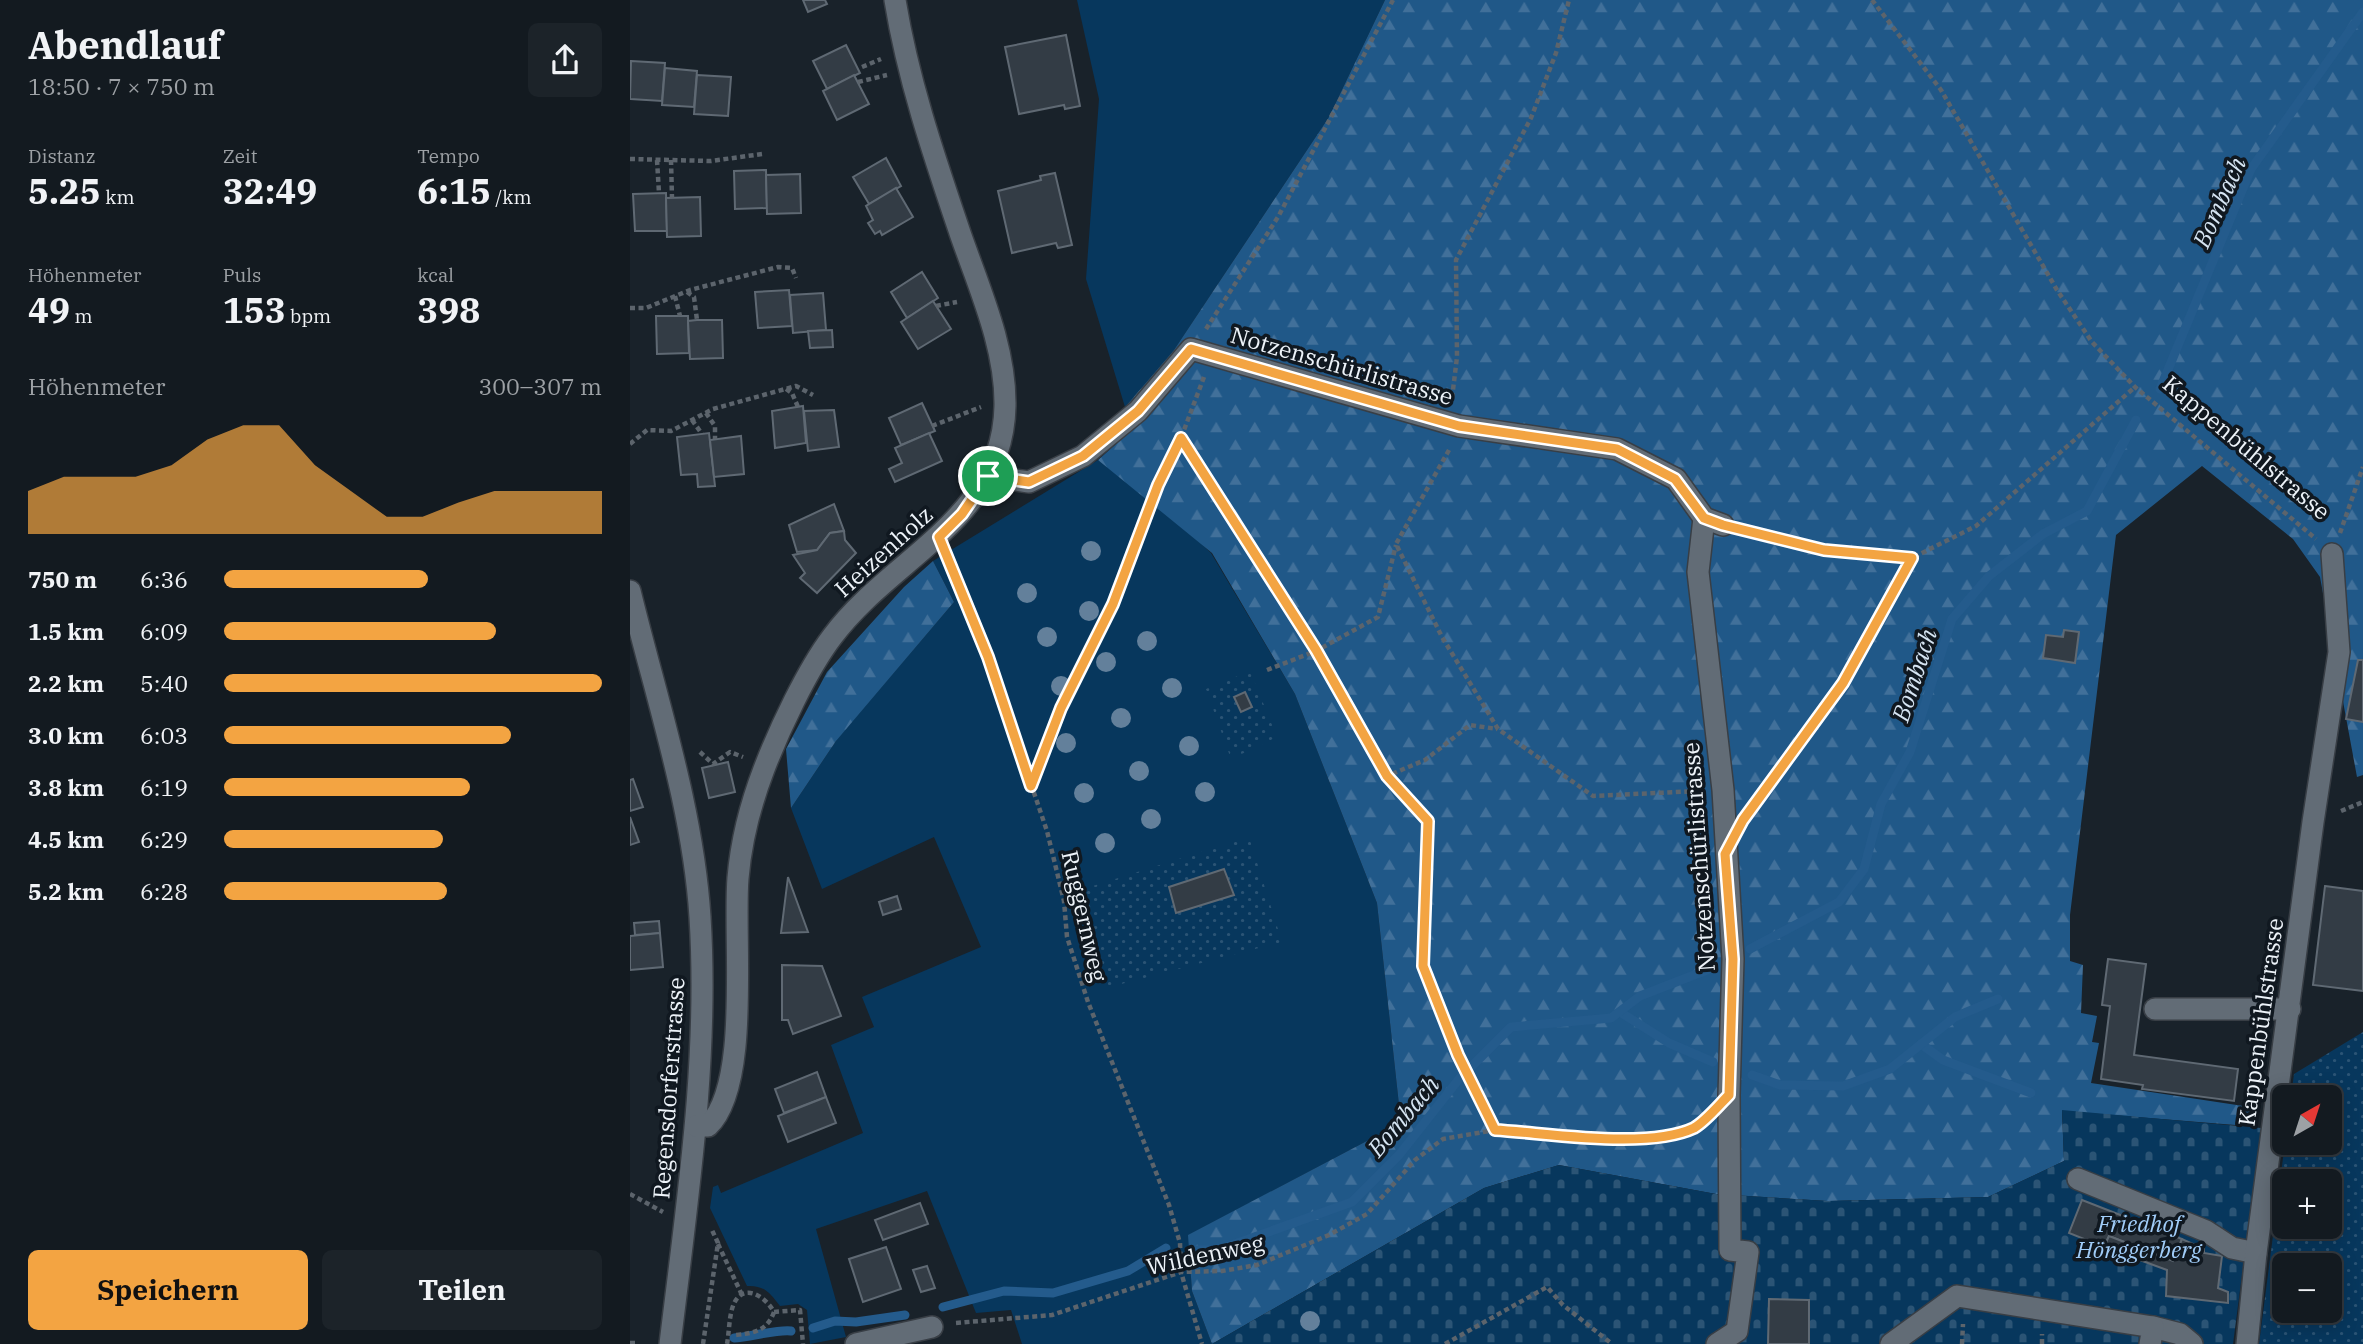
<!DOCTYPE html>
<html lang="de">
<head>
<meta charset="utf-8">
<style>
	:root { --surface:#131a20; --page:#1c2329; --text:#f1f3f6; --muted:#9da1a5; --line:#32383e; --accent:#f3a442 }
	body { margin:0; font-family:"IBM Plex Serif",serif; background:var(--page); color:var(--text); height:100vh; display:flex; flex-direction:column; font-size:26px; white-space:nowrap }
	* { box-sizing:border-box; margin:0 }
	p { font-size:23px; color:var(--muted) }
	.icon { flex:none; width:38px; height:38px; fill:none; stroke:currentColor; stroke-width:2; stroke-linecap:round; stroke-linejoin:round }
	.map { position:relative; flex:1; overflow:hidden }
	.drawer { display:flex; flex-direction:column; background:var(--surface); width:630px }
	.drawer>* { flex:none }
	.needle { width:46px; rotate:39deg }
	.controls { position:absolute; left:1642px; top:1085px; display:grid; gap:14px }
	.controls a { display:grid; place-items:center; width:70px; height:70px; border-radius:10px; background:var(--surface); box-shadow:0 4px 18px #0003,0 0 0 2px var(--line); font-size:35px }
	.pin { position:absolute; display:grid; place-items:center; width:60px; height:60px; color:#fff; margin:-30px; border:4px solid #fff; border-radius:50%; box-shadow:0 2px 7px #0007 }
	.round { display:grid; place-items:center; flex:none; width:74px; height:74px; border-radius:10px; background:var(--page) }
	.headline { display:flex; align-items:center; justify-content:space-between; height:119px; padding:0 28px }
	h1 { font-size:38px; font-weight:700; line-height:52px }
	.metrics { display:grid; grid-template-columns:repeat(3,1fr); gap:10px; height:119px; padding:7px 28px }
	.metrics div { display:grid; align-content:center }
	.metrics b { font-size:35px; font-weight:700 }
	.metrics small { font-size:19px; font-weight:400 }
	.metrics p { font-size:19px }
	.chart { height:196px; padding:14px 28px }
	.chart p { display:flex; justify-content:space-between }
	.chart svg { width:100%; height:126px; margin-top:7px; fill:var(--accent); opacity:.7 }
	.cta { display:flex; gap:14px; margin-top:auto; padding:14px 28px }
	.cta a { flex:1; height:80px; border-radius:10px; background:var(--accent); color:#111; font-size:28px; font-weight:700; line-height:80px; text-align:center }
	.cta a+a { background:var(--page); color:var(--text) }
	ul { padding:0 28px; list-style:none; font-size:23px }
	li { display:grid; grid-template-columns:112px 84px 1fr; align-items:center; height:52px }
	li i { height:18px; border-radius:9px; background:var(--accent) }
	main { display:flex; flex:1; min-height:0 }
	.map>svg:first-child { display:block }
	.green { fill:#07375d }
	.forest { fill:url(#forest-firs) }
	.cemetery { fill:url(#cemetery-stones) }
	.garden { fill:url(#garden-dots); fill-rule:evenodd }
	.lines { fill:none; stroke-linecap:round; stroke-linejoin:round }
	.stream { stroke:#245b8c; stroke-width:9 }
	.building { fill:#333c45; stroke:#5f6973; stroke-width:2 }
	.minor-casing { stroke:#383e45; stroke-width:24 }
	.path { stroke:#5c646c; stroke-width:4.5; stroke-dasharray:5 3.5; stroke-linecap:butt }
	.minor { stroke:#626c76; stroke-width:21 }
	.tree { fill:#63809b }
	.route-casing { stroke:#fff; stroke-width:14 }
	.route { stroke:#f3a442; stroke-width:9 }
	.labels { text-anchor:middle; dominant-baseline:central; stroke-width:7; stroke-linejoin:round; paint-order:stroke }
	.street-label { font-size:23px; fill:#edf3f9; stroke:#101820 }
	.park-label { font-size:23px; font-style:italic; fill:#a0ccf8; stroke:#101820 }
	.water-label { font-size:24px; font-style:italic; fill:#d6e5f3; stroke:#101820 }
</style>
</head>
<body>
<main>
<section class="drawer">
<div class="headline"><div><h1>Abendlauf</h1><p>18:50 · 7 × 750 m</p></div><a class="round"><svg class="icon" aria-label="share" viewBox="0 0 24 24"><path d="M12 15V3M7 8l5-5 5 5M5 13v7h14v-7"/></svg></a></div>
<div class="metrics">
<div><p>Distanz</p><b>5.25<small> km</small></b></div>
<div><p>Zeit</p><b>32:49</b></div>
<div><p>Tempo</p><b>6:15<small> /km</small></b></div>
</div>
<div class="metrics">
<div><p>Höhenmeter</p><b>49<small> m</small></b></div>
<div><p>Puls</p><b>153<small> bpm</small></b></div>
<div><p>kcal</p><b>398</b></div>
</div>
<div class="chart"><p><span>Höhenmeter</span>300–307 m</p>
<svg viewBox="0 0 160 44" preserveAspectRatio="none"><path d="M0 44V29L10 24L20 24L30 24L40 20L50 11L60 6L70 6L80 20L90 29L100 38L110 38L120 33L130 29L140 29L150 29L160 29V44z"/></svg>
</div>
<ul>
<li><b>750 m</b>6:36<i style="width:54%"></i></li>
<li><b>1.5 km</b>6:09<i style="width:72%"></i></li>
<li><b>2.2 km</b>5:40<i style="width:100%"></i></li>
<li><b>3.0 km</b>6:03<i style="width:76%"></i></li>
<li><b>3.8 km</b>6:19<i style="width:65%"></i></li>
<li><b>4.5 km</b>6:29<i style="width:58%"></i></li>
<li><b>5.2 km</b>6:28<i style="width:59%"></i></li>
</ul>
<div class="cta"><a>Speichern</a><a>Teilen</a></div>
</section>
<div class="map">
<svg width="1733" height="1344" viewBox="0 0 1733 1344">
	<defs>
		<pattern id="forest-firs" width="22" height="20" patternUnits="userSpaceOnUse" patternTransform="scale(1.75)"><rect width="22" height="20" fill="#205888"/><path d="M5 1l3.5 6h-7zM16 11l3.5 6h-7z" fill="#41709a"/></pattern>
		<pattern id="cemetery-stones" width="16" height="16" patternUnits="userSpaceOnUse" patternTransform="scale(1.75)"><rect width="16" height="16" fill="#07375d"/><path d="M2 7V4a2 2 0 0 1 4 0v3zM10 15v-3a2 2 0 0 1 4 0v3z" fill="#2b5475"/></pattern>
		<pattern id="garden-dots" width="8" height="8" patternUnits="userSpaceOnUse" patternTransform="scale(1.75)"><rect width="8" height="8" fill="#07375d"/><path d="M2 2h.1M6 6h.1" fill="none" stroke="#2b5475" stroke-width="1.8" stroke-linecap="round"/></pattern>
	</defs>
	<rect width="100%" height="100%" fill="#19222a"/>
	<g class="green">
		<path d="M447 0H755L699 117 544 350 495 407 456 279 469 99Z"/>
		<path d="M468 460 513 487 581 553 665 694 747 903 771 1123 559 1235 562 1291 582 1344H392L381 1310 346 1313 297 1191 186 1229 216 1337 180 1344 177 1310 168 1304 150 1306C140 1293 134 1285 117 1286L80 1208 83 1187 88 1185 91 1193 233 1133 201 1045 244 1027 232 997 351 947 304 837 192 889 161 808 208 738 324 602 303 561Z"/>
	</g>
	<g class="forest">
		<path d="M755 0H1733V775L1727 777 1690 577 1663 539 1572 466 1486 535 1440 915V961L1453 965 1451 1013 1467 1016 1462 1042 1469 1043 1461 1083 1620 1107 1618 1126 1432 1111 1434 1161 1358 1197 1198 1201 1086 1194 929 1165 854 1188 582 1344 562 1291 558 1235 771 1123 747 903 665 694 582 553 468 460 504 428 495 407 544 350 699 117Z"/>
		<path d="M303 561 324 602 206 741 161 808 156 749 197 672 274 587Z"/>
	</g>
	<path class="cemetery" d="M1432 1110 1631 1128 1603 1344H582L854 1188 929 1165 1086 1194 1198 1201 1358 1197 1434 1161Z"/>
	<g class="garden">
		<path d="M620 671 647 737 601 759 576 689Z"/>
		<path d="M619 837 652 942 476 988 450 890Z"/>
		<path d="M1733 1032V1344H1629L1655 1143H1699V1097H1661L1664 1074ZM1699 1181V1227H1654V1181ZM1699 1265V1311H1654V1265Z"/>
	</g>
	<g class="lines">
		<g class="stream">
			<path d="M1530 389 1621 169 1733 12"/>
			<path d="M1120 949 1209 902 1234 869 1251 804 1280 752 1322 619 1359 576 1413 534 1457 511 1506 420"/>
			<path d="M990 1012 1039 1043 1083 1062"/>
			<path d="M1291 1044 1313 1060 1401 1093"/>
			<path d="M1122 1075 1150 1085 1213 1086 1260 1069 1325 1017 1368 999"/>
			<path d="M567 1250H588L722 1202 769 1155 829 1079 881 1027 981 1018 1010 996 1077 970"/>
			<path d="M313 1307 374 1291 423 1293 498 1271 536 1248"/>
			<path d="M183 1328 205 1321 226 1322 275 1315"/>
			<path d="M104 1338C120 1337 149 1329 161 1331"/>
		</g>
	</g>
	<g class="building">
		<path d="M173 0H195L197 4 178 12Z"/>
		<path d="M436 35 450 106 435 109 434 105 389 114 375 47Z"/>
		<path d="M216 45 230 73 197 89 183 61Z"/>
		<path d="M1 61 35 63 32 101 0 99Z"/>
		<path d="M35 68 67 71 64 107 32 105Z"/>
		<path d="M67 75 101 77 98 116 64 114Z"/>
		<path d="M224 75 239 104 207 120 193 91Z"/>
		<path d="M256 158 271 186 239 204 223 177Z"/>
		<path d="M136 170 137 208 105 209 104 171Z"/>
		<path d="M425 173 442 245 428 248 426 243 382 253 368 191 411 180 410 176Z"/>
		<path d="M170 174 171 213 137 214 136 175Z"/>
		<path d="M266 188 283 217 252 235 250 231 245 234 238 223 243 220 236 206Z"/>
		<path d="M36 193 37 231H5L3 194Z"/>
		<path d="M70 197 71 236 37 237 36 198Z"/>
		<path d="M292 272 308 298 277 318 261 292Z"/>
		<path d="M159 290 162 326 128 328 125 292Z"/>
		<path d="M193 293 196 330 163 333 160 295Z"/>
		<path d="M303 301 321 329 288 349 271 322Z"/>
		<path d="M26 316H58L59 353 27 354Z"/>
		<path d="M67 320H92L93 358 60 359 58 321Z"/>
		<path d="M202 330 203 347 180 348 178 331Z"/>
		<path d="M292 403 305 431 271 445 259 418Z"/>
		<path d="M173 406 176 443 145 448 142 411Z"/>
		<path d="M204 410 209 447 178 451 174 411Z"/>
		<path d="M79 433 85 486 68 487 67 474 51 475 47 437Z"/>
		<path d="M299 433 312 461 265 482 259 469 272 463 265 448Z"/>
		<path d="M111 436 114 474 84 477 80 440Z"/>
		<path d="M204 504 214 531 200 533 187 550 167 552 159 525Z"/>
		<path d="M214 531 215 540 226 553 187 593 170 578 175 573 163 555 187 550 200 533Z"/>
		<path d="M1434 630 1449 632 1445 663 1413 658 1416 635 1433 637Z"/>
		<path d="M1728 660H1733V722L1716 719Z"/>
		<path d="M615 692 622 707 611 712 604 697Z"/>
		<path d="M98 762 105 792 79 798 72 768Z"/>
		<path d="M3 779 13 807 0 811V780Z"/>
		<path d="M0 817 9 842 0 845Z"/>
		<path d="M594 869 604 895 546 913 539 887Z"/>
		<path d="M158 877 178 932 151 933Z"/>
		<path d="M1695 886 1733 891V991L1683 985Z"/>
		<path d="M267 896 271 909 253 915 249 902Z"/>
		<path d="M29 921 30 933 5 935 4 923Z"/>
		<path d="M30 933 33 967 0 970V936Z"/>
		<path d="M1478 959 1516 964 1504 1055 1608 1069 1604 1101 1512 1089 1513 1085 1471 1079 1480 1006 1472 1005Z"/>
		<path d="M152 965 192 966 211 1016 163 1034 158 1020H152Z"/>
		<path d="M187 1072 196 1097 154 1113 145 1089Z"/>
		<path d="M196 1097 206 1123 158 1142 148 1116Z"/>
		<path d="M1452 1200 1552 1239 1543 1261 1479 1236 1474 1247 1439 1233Z"/>
		<path d="M290 1203 298 1224 253 1240 245 1220Z"/>
		<path d="M1479 1236 1543 1261 1552 1239 1574 1249V1253L1592 1256 1588 1288 1598 1292V1303L1536 1296 1537 1270 1474 1247Z"/>
		<path d="M256 1247 271 1289 233 1302 219 1259Z"/>
		<path d="M297 1266 305 1288 291 1292 283 1270Z"/>
		<path d="M1139 1299 1179 1300V1344H1138Z"/>
	</g>
	<g class="lines">
		<defs>
			<g id="minor">
				<path d="M358 476 399 482 453 456 508 411 561 349 829 426 987 449 1046 479 1074 518 1093 525"/>
				<path d="M1074 518 1068 572 1093 790 1103 959 1099 1095 1100 1250 1118 1252 1107 1331 1087 1344"/>
				<path d="M0 591C26 698 63 807 70 917 79 1060 57 1202 40 1344"/>
				<path d="M1525 1009H1660"/>
				<path d="M66 1126H78C121 1085 103 937 108 878 111 842 121 803 134 769 149 730 177 670 202 637 261 557 373 520 375 406 376 347 349 288 330 233 304 156 278 80 265 0"/>
				<path d="M1448 1179 1576 1231 1602 1248 1626 1253"/>
				<path d="M1523 1327 1550 1334 1562 1344"/>
				<path d="M226 1344 302 1327"/>
				<path d="M1261 1344 1327 1296 1523 1327 1520 1344"/>
				<path d="M1617 1344 1626 1253 1683 822 1709 652 1702 554"/>
			</g>
		</defs>
		<use href="#minor" class="minor-casing"/>
		<g class="path">
			<path d="M1242 0 1311 90 1427 290 1462 342 1505 387 1686 539"/>
			<path d="M232 67 251 59"/>
			<path d="M228 82 257 75"/>
			<path d="M0 159 81 161 132 154"/>
			<path d="M27 160 29 193"/>
			<path d="M41 160 42 198"/>
			<path d="M57 292 64 297 67 320"/>
			<path d="M45 296 50 316"/>
			<path d="M306 306 327 302"/>
			<path d="M0 308H16L60 290 148 267 162 268 166 278"/>
			<path d="M576 329 648 217 763 0"/>
			<path d="M574 377 551 438 686 651 757 776"/>
			<path d="M156 389 162 393 168 407"/>
			<path d="M822 398 827 357 826 260 901 118 926 53 939 0"/>
			<path d="M76 413 85 426V439"/>
			<path d="M62 420 72 434"/>
			<path d="M302 426 351 407"/>
			<path d="M0 444 17 430 41 431 83 409 166 386 183 395"/>
			<path d="M819 450 766 544 812 637 868 729 963 796 1068 791"/>
			<path d="M1117 531 1194 550 1282 558 1346 526 1505 387"/>
			<path d="M1710 533 1733 467"/>
			<path d="M318 561 358 658 417 831 434 901 437 937 458 1002 539 1205 550 1243 551 1272 572 1344"/>
			<path d="M637 670 686 651 748 617 766 545"/>
			<path d="M70 752 83 764 100 752 113 757"/>
			<path d="M401 785 431 708 483 604 528 485 551 438"/>
			<path d="M1120 810 1213 683 1282 558"/>
			<path d="M1711 811 1733 802"/>
			<path d="M865 1130 828 1054 793 966 798 821 757 776 795 760 840 725 867 729"/>
			<path d="M0 1194 33 1212"/>
			<path d="M88 1244 112 1295"/>
			<path d="M144 1312 170 1310 173 1344"/>
			<path d="M326 1323 422 1315 551 1272 592 1271 627 1265 699 1235 737 1214 785 1160 813 1139 865 1130 990 1138 1033 1137 1065 1127 1073 1120"/>
			<path d="M0 1343H5"/>
			<path d="M73 1344 88 1243 81 1228"/>
			<path d="M97 1344C99 1333 99 1320 102 1309 110 1281 134 1294 144 1312 137 1331 124 1333 106 1335"/>
			<path d="M815 1344 917 1287 933 1305 982 1344"/>
			<path d="M1332 1344 1333 1324"/>
			<path d="M1412 1344V1334"/>
		</g>
		<use href="#minor" class="minor"/>
	</g>
	<g class="tree">
		<circle cx="461" cy="551" r="10"/>
		<circle cx="397" cy="593" r="10"/>
		<circle cx="459" cy="611" r="10"/>
		<circle cx="417" cy="637" r="10"/>
		<circle cx="517" cy="641" r="10"/>
		<circle cx="476" cy="662" r="10"/>
		<circle cx="431" cy="686" r="10"/>
		<circle cx="542" cy="688" r="10"/>
		<circle cx="491" cy="718" r="10"/>
		<circle cx="436" cy="743" r="10"/>
		<circle cx="559" cy="746" r="10"/>
		<circle cx="509" cy="771" r="10"/>
		<circle cx="575" cy="792" r="10"/>
		<circle cx="454" cy="793" r="10"/>
		<circle cx="521" cy="819" r="10"/>
		<circle cx="475" cy="843" r="10"/>
		<circle cx="680" cy="1321" r="10"/>
	</g>
	<g class="lines">
		<defs>
			<path id="route" d="M561 349 829 426 987 449 1045 479 1074 518 1093 525 1194 550 1282 558 1213 683 1113 820 1095 854 1103 959 1099 1095C1089 1105 1076 1121 1064 1128 1017 1150 918 1133 865 1130L828 1055 793 966 798 821 757 776 686 650 551 438 528 485 483 604 431 708 401 786 358 657 309 537 332 514 358 476 399 482 453 456 508 411Z"/>
		</defs>
		<use href="#route" class="route-casing"/>
		<use href="#route" class="route"/>
	</g>
	<g class="labels">
		<g class="street-label">
			<text transform="translate(712 365) rotate(16)">Notzenschürlistrasse</text>
			<text transform="translate(1617 447) rotate(40)">Kappenbühlstrasse</text>
			<text transform="translate(253 551) rotate(-42)">Heizenholz</text>
			<text transform="translate(1068 857) rotate(-94)">Notzenschürlistrasse</text>
			<text transform="translate(455 916) rotate(77)">Ruggernweg</text>
			<text transform="translate(1630 1022) rotate(-82)">Kappenbühlstrasse</text>
			<text transform="translate(38 1088) rotate(-86)">Regensdorferstrasse</text>
			<text transform="translate(575 1254) rotate(-12)">Wildenweg</text>
		</g>
		<g class="park-label">
			<text x="1509" y="1223">Friedhof<tspan x="1509" dy="26">Hönggerberg</tspan></text>
		</g>
		<g class="water-label">
			<text transform="translate(1589 202) rotate(-66)">Bombach</text>
			<text transform="translate(1284 675) rotate(-72)">Bombach</text>
			<text transform="translate(773 1116) rotate(-50)">Bombach</text>
		</g>
	</g>
</svg>
<div class="controls">
<a><svg class="needle" viewBox="-14 -14 28 28"><path d="M0-13l5 13h-10z" fill="#e53935"/><path d="M0 13l5-13h-10z" fill="#9da1a5"/></svg></a>
<a>+</a>
<a>−</a>
</div>
<div class="pin" style="left:358px;top:476px;background:#1e9e55"><svg class="icon" aria-label="arrive" viewBox="0 0 24 24"><path d="M6 21V4h12l-3 4 3 4H6"/></svg></div>
</div>
</main>
</body>
</html>
